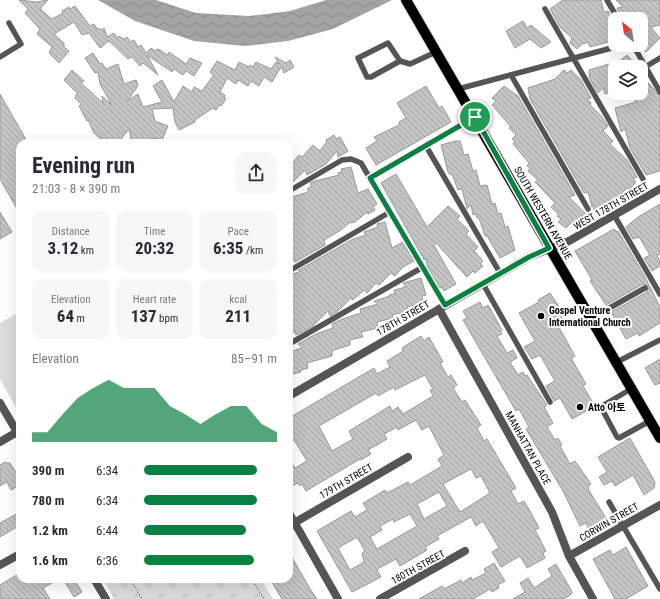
<!DOCTYPE html>
<html lang="en">
<head>
<meta charset="utf-8">
<style>
	:root { --surface:#fff; --page:#f7f7f7; --text:#2b2b33; --muted:#7c7c81; --accent:#0b8043 }
	body { margin:0; font-family:"Roboto Condensed","Noto Sans KR",sans-serif; background:var(--page); color:var(--text); height:100vh; display:flex; flex-direction:column; font-size:15px; white-space:nowrap }
	* { box-sizing:border-box; margin:0 }
	p { font-size:13px; color:var(--muted) }
	.icon { flex:none; width:22px; height:22px; fill:none; stroke:currentColor; stroke-width:2; stroke-linecap:round; stroke-linejoin:round }
	.map { position:relative; flex:1; overflow:hidden }
	.panel { position:absolute; left:16px; top:139px; width:277px; height:444px; display:flex; flex-direction:column; background:var(--surface); border-radius:12px; box-shadow:0 4px 16px #0002 }
	.panel>* { flex:none }
	.needle { width:26px; rotate:330deg }
	.buttons { position:absolute; left:608px; top:12px; display:grid; gap:8px }
	.buttons a { display:grid; place-items:center; width:40px; height:40px; border-radius:8px; background:var(--surface); box-shadow:0 4px 16px #0002; font-size:20px }
	.pin { position:absolute; display:grid; place-items:center; width:34px; height:34px; color:#fff; margin:-17px; border:2px solid #fff; border-radius:50%; box-shadow:0 1px 4px #0007 }
	.round { display:grid; place-items:center; flex:none; width:42px; height:42px; border-radius:12px; background:var(--page) }
	.overview { display:flex; align-items:center; justify-content:space-between; height:68px; padding:0 16px }
	h1 { font-size:22px; font-weight:700; line-height:30px }
	.metrics { display:grid; grid-template-columns:repeat(3,1fr); gap:6px; height:68px; padding:4px 16px }
	.metrics div { display:grid; align-content:center; border-radius:10px; background:var(--page); text-align:center }
	.metrics b { font-size:17px; font-weight:700 }
	.metrics small { font-size:11px; font-weight:400 }
	.metrics p { font-size:11px }
	.chart { height:112px; padding:8px 16px }
	.chart p { display:flex; justify-content:space-between }
	.chart svg { width:100%; height:72px; margin-top:4px; fill:var(--accent); opacity:.7 }
	ul { padding:0 16px; list-style:none; font-size:13px }
	li { display:grid; grid-template-columns:64px 48px 1fr; align-items:center; height:30px }
	li i { height:10px; border-radius:5px; background:var(--accent) }
	.map>svg:first-child { display:block }
	.grass { fill:url(#grass-tufts) }
	.pitch { fill:#dcdcdc }
	.water { fill:url(#water-waves) }
	.building { fill:url(#building-back-hatch); stroke:#999; fill-rule:evenodd }
	.lines { fill:none; stroke-linecap:round; stroke-linejoin:round }
	.primary-casing { stroke:#dbdbdb; stroke-width:12 }
	.path { stroke:#777; stroke-width:1.5; stroke-dasharray:1 2; stroke-linecap:butt }
	.lane { stroke:#555; stroke-width:5.5 }
	.street { stroke:#555; stroke-width:8 }
	.primary { stroke:#000; stroke-width:10 }
	.route-casing { stroke:#fff; stroke-width:8 }
	.route { stroke:#0b8043; stroke-width:5 }
	.poi-dot { fill:#000; stroke:#fff; stroke-width:1.5 }
	.labels { text-anchor:middle; dominant-baseline:central; stroke-width:4; stroke-linejoin:round; paint-order:stroke }
	.street-label { font-size:10px; fill:#000; stroke:#fff }
	.poi-label { font-size:10px; font-weight:bold; fill:#000; stroke:#fff; text-anchor:start }
</style>
</head>
<body>
<div class="map">
<svg width="660" height="599" viewBox="0 0 660 599">
	<defs>
		<pattern id="grass-tufts" width="24" height="20" patternUnits="userSpaceOnUse"><rect width="24" height="20" fill="#dcdcdc"/><path d="M3 7l-1-3M5 7V3M7 7l1-3M15 17l-1-3M17 17v-4M19 17l1-3" fill="none" stroke="#bbb"/></pattern>
		<pattern id="water-waves" width="16" height="10" patternUnits="userSpaceOnUse"><rect width="16" height="10" fill="#a3a3a3"/><path d="M0 5q4-4 8 0t8 0" fill="none" stroke="#8b8b8b"/></pattern>
		<pattern id="building-back-hatch" width="6" height="6" patternUnits="userSpaceOnUse"><rect width="6" height="6" fill="#c4c4c4"/><path d="M-1 5l2 2M0 0l6 6M5-1l2 2" fill="none" stroke="#a7a7a7"/></pattern>
	</defs>
	<rect width="100%" height="100%" fill="#fff"/>
	<path class="grass" d="M103 579H261L273 599H114Z"/>
	<path class="pitch" d="M20 312V415L0 379V323Z"/>
	<path class="water" d="M98 0H156L196 13 249 16 290 11 326 0H392L333 29 288 41 245 46 194 41 135 21Z"/>
	<g class="building">
		<path d="M19 0 36 2 48 0 40 9 52 19 63 13 62 11 69 7 70 9 75 6 90 26 94 24 97 29 99 28 101 30 104 28 107 37 114 33 117 38 119 36 124 39 127 37 130 42 134 40 138 47 141 45 146 53 151 48 155 51 157 49 160 50 167 55 169 52 186 64 190 58 202 63 194 76 186 71 183 75 174 69 172 72 147 55 158 75 143 63 140 66 132 57 128 59 108 40 109 41 100 48 89 33 82 35 74 22 54 34 64 43V47L69 51 59 63 49 53 52 47 37 34 40 29 25 13 28 9Z"/>
		<path d="M563 0H601L604 12 608 11 613 19 615 38 612 39V41L590 47 588 42 584 44 583 43 577 49 570 43 572 38 560 27 550 9Z"/>
		<path d="M616 0H660V25L651 27 660 38 646 52 641 47V19H622L617 8 623 7Z"/>
		<path d="M523 21 527 28 531 25 551 42 541 48 530 39 515 48 506 31Z"/>
		<path d="M93 53 100 64 102 63 106 69 118 64 124 84 136 80 138 86 127 101 138 94 143 107 162 102 153 86 162 80 174 102 183 86 192 92 194 87 202 91 213 76V74L210 72 217 61 235 70 239 62 249 67 250 65 253 67 256 62 271 69 276 62 279 64 275 57 286 63 290 60 294 67 284 73 281 67 272 82 264 77 259 86 251 81 248 86 238 80 236 84 227 78 220 92 225 95 224 97 226 99 221 106 219 105 216 110 213 108 195 120V122L179 130 175 122 173 108 152 109 155 121 168 126 162 140 157 138 132 143 129 129 118 143H105L94 133 88 120 87 121 79 106 81 104 75 98 77 93 64 80 72 70 84 81 81 83 103 103 102 96 112 105 100 84 98 72 95 73 85 58Z"/>
		<path d="M627 55 638 67H615V91L605 94 603 88 598 93 590 79 589 70 609 64 610 69Z"/>
		<path d="M564 70 567 73 571 70 581 80 591 98 587 99 591 103 590 105 602 117 608 126 603 131 613 141 610 144 627 160 637 177 633 179 636 182 629 190 627 188 616 199 609 200 610 205 594 210 593 205 592 207 588 192 584 193 530 99 528 88 555 79Z"/>
		<path d="M641 75 660 96V171L646 175 630 148 625 129 621 132 615 108 636 102 627 93H641Z"/>
		<path d="M426 86 439 108 442 106 451 122 376 165 366 148 377 141 374 137 399 125V122L406 118 397 103Z"/>
		<path d="M504 86 518 96 575 195 569 197 585 213 575 223 573 221 566 228 558 222 561 219 557 216 559 215 551 207 555 203 535 182 538 180 528 171 530 168 527 166 529 163 513 144 515 141 512 139 516 135 509 128 511 127 492 105 496 101 492 98Z"/>
		<path d="M0 94 28 143H20V214L0 179Z"/>
		<path d="M334 135 336 139 340 137 348 151 338 157 337 151 326 164 307 175 305 170 289 186V167L299 155 302 157 313 145 320 151 327 141 326 140Z"/>
		<path d="M455 141H460L464 155 468 154 473 171 476 170 480 186 487 185 492 204 495 203 498 214 501 213 505 227 508 226 515 250 500 258 487 236H485L479 218H477L476 214 473 215 471 205 467 209 462 189 458 190 452 174 450 175 448 172 441 145Z"/>
		<path d="M351 167 358 193 368 189 377 204 373 206 375 210 368 214 367 212 355 222 351 223 350 222 341 230 324 240 325 245 295 262 289 256V198L308 192V188L312 186 310 183 315 181 339 175 338 173 342 172 341 169Z"/>
		<path d="M396 174 427 227 448 206 460 216 457 219 469 231 466 234 478 247 474 251 483 261 480 264 483 266 475 273 473 271 467 277 436 243 434 245 456 284 444 291 442 287 440 288 428 268 426 259 424 260 423 256H422L381 183Z"/>
		<path d="M660 204V254L657 256 660 261V266L652 271 644 258 650 255 639 237 633 239 626 227 638 217Z"/>
		<path d="M0 212 12 232 0 239Z"/>
		<path d="M385 222 392 248 403 242 414 261 403 267 395 276 391 273 379 285 376 283 367 293 364 290 353 300 351 298 337 312 330 316 328 311 313 326 296 335 295 331 289 337V275L299 272V270L353 239 366 235 364 232 378 227 377 224Z"/>
		<path d="M614 229 617 232 618 231 644 275 660 307V323L639 336 638 333 626 339 611 312 647 292 648 286 643 284 606 305 590 281 592 280 575 251Z"/>
		<path d="M421 278 426 295 422 296 423 303 407 307 408 311 392 315 393 318 377 322 378 328 361 332 363 337 350 340V345L334 350 332 352V356L307 363 308 368 301 370V372L293 374 291 368 289 369V352L302 348 298 344 316 334 333 328 332 324 342 319 361 313 360 309 378 304 374 301 390 296 389 295 395 294 394 290 406 287 403 283Z"/>
		<path d="M550 293 561 310 559 312 562 318 556 322 575 356 571 358 586 384 583 386 595 406 572 419 560 398 554 401 546 386 555 381 540 355 532 359 524 347 535 341 519 313 539 302 538 300Z"/>
		<path d="M480 302 483 308 488 305 502 330 500 331 502 334 497 336 507 353 513 350 517 358 510 362 518 375 523 372 525 376 527 375 547 405 544 407 553 423 547 427 555 440 558 438 562 445 560 446 570 464 575 461 591 484 588 486 589 488 588 489 606 518 588 528 586 523 580 526 563 491 526 429 529 427 519 409 516 411 506 394 463 320 467 318 463 311Z"/>
		<path d="M421 336 424 341 429 337 443 362 440 363 448 377 451 375 457 385 453 388 462 402 465 400 481 425 477 428 484 441 487 439 516 488 511 491 518 504 524 501 530 511 539 528 535 530 546 551 543 553 545 558 527 568 520 556 501 567 492 552 499 548 483 521 476 526 471 517 437 536 439 539 425 547 427 550 400 566 396 559 379 568 377 570 381 577 352 592 317 531 351 511 355 517 367 510 363 503 365 502 385 490 387 493 408 482 410 485 442 466 438 459 444 455 429 426 422 430 416 420 398 430 397 427 384 434 387 439 368 450 371 454 361 460 360 459 306 491 302 484 300 486 298 483 292 486 289 482V457L295 468 307 461 294 440 289 443V418L374 368 377 374 390 367 387 361 403 351 402 348ZM425 375 433 389 430 390 433 396 403 414 398 407 392 411 390 406 349 431 353 439 332 451 319 426 376 393 378 396 394 387 395 390ZM471 469 476 478 481 476 490 493 460 512 443 484ZM439 492 447 506 424 519 417 504ZM410 514 417 526 377 549 370 537 382 530 380 526 393 519 394 522ZM357 537 365 551 362 553 364 562 350 570 338 548Z"/>
		<path d="M660 359V383L655 385 645 368Z"/>
		<path d="M630 438 655 482 654 488 644 495 633 475 615 486 612 481 604 485 599 477 607 472 598 457Z"/>
		<path d="M5 462 6 463H10L17 474 20 472V485L11 490 7 482 0 486V465Z"/>
		<path d="M20 512V525L0 537V523Z"/>
		<path d="M626 547 648 586 626 599H615L593 559 610 550 613 555Z"/>
		<path d="M289 552 310 589 317 599H282L270 579H289Z"/>
		<path d="M494 563 505 581 498 585 499 588 492 592 490 589 473 599H419L442 586 444 589 461 580 462 583 471 577 472 580 486 573 484 569Z"/>
		<path d="M556 564 571 590 572 593 569 596 563 599H513L525 592 520 583 528 578 534 588 552 576 548 569Z"/>
		<path d="M20 573V579H25L27 582 32 579H59L43 588 50 599H0V585Z"/>
		<path d="M63 579H74L82 592 74 597Z"/>
	</g>
	<g class="lines">
		<defs>
			<path id="primary" d="M406 0 660 438"/>
		</defs>
		<use href="#primary" class="primary-casing"/>
		<g class="path">
			<path d="M130 579 142 599"/>
			<path d="M252 579 264 599"/>
		</g>
		<g class="lane">
			<path d="M607 0 618 19"/>
			<path d="M545 9 643 179"/>
			<path d="M633 45 660 92"/>
			<path d="M0 57 21 44 9 23"/>
			<path d="M400 61 371 77H367L358 58 388 43 400 61 410 64 436 52"/>
			<path d="M645 67 660 58"/>
			<path d="M511 75 588 209"/>
			<path d="M458 89 623 45"/>
			<path d="M426 146 500 273"/>
			<path d="M371 178 475 117"/>
			<path d="M289 191 342 160 351 159 361 163 445 305"/>
			<path d="M614 215 660 294"/>
			<path d="M289 271 390 212"/>
			<path d="M483 284 550 402"/>
			<path d="M590 319 645 288"/>
			<path d="M289 344 423 267"/>
			<path d="M615 363 660 340"/>
			<path d="M631 389 602 406V409L617 437 619 438 650 421"/>
			<path d="M609 502 660 589"/>
		</g>
		<g class="street">
			<path d="M439 309 552 512 569 556 593 599"/>
			<path d="M289 396 529 257 569 241 660 189"/>
			<path d="M0 403 20 437"/>
			<path d="M0 442 17 432"/>
			<path d="M289 513 338 599"/>
			<path d="M294 523 408 457"/>
			<path d="M569 556 660 505"/>
			<path d="M0 565 20 554"/>
			<path d="M94 579 106 599"/>
			<path d="M380 599 465 551"/>
		</g>
		<use href="#primary" class="primary"/>
	</g>
	<g class="lines">
		<defs>
			<path id="route" d="M475 117 549 248 529 257 445 305 370 178Z"/>
		</defs>
		<use href="#route" class="route-casing"/>
		<use href="#route" class="route"/>
	</g>
	<g class="poi-dot">
		<circle cx="541" cy="316" r="4"/>
		<circle cx="580" cy="407" r="4"/>
	</g>
	<g class="labels">
		<g class="street-label">
			<text transform="translate(611 206) rotate(-30)">WEST 178TH STREET</text>
			<text transform="translate(543 213) rotate(60)">SOUTH WESTERN AVENUE</text>
			<text transform="translate(403 318) rotate(-30)">178TH STREET</text>
			<text transform="translate(528 448) rotate(61)">MANHATTAN PLACE</text>
			<text transform="translate(346 481) rotate(-30)">179TH STREET</text>
			<text transform="translate(609 522) rotate(-30)">CORWIN STREET</text>
			<text transform="translate(418 567) rotate(-29)">180TH STREET</text>
		</g>
		<g class="poi-label">
			<text x="549" y="310">Gospel Venture<tspan x="549" dy="12">International Church</tspan></text>
			<text x="588" y="407">Atto 아토</text>
		</g>
	</g>
</svg>
<div class="buttons">
<a><svg class="needle" viewBox="-14 -14 28 28"><path d="M0-13l5 13h-10z" fill="#e53935"/><path d="M0 13l5-13h-10z" fill="#7c7c81"/></svg></a>
<a><svg class="icon" aria-label="layers" viewBox="0 0 24 24"><path d="M12 4l9 5-9 5-9-5zM3 14l9 5 9-5"/></svg></a>
</div>
<div class="pin" style="left:475px;top:117px;background:#1e9e55"><svg class="icon" aria-label="arrive" viewBox="0 0 24 24"><path d="M6 21V4h12l-3 4 3 4H6"/></svg></div>
<section class="panel">
<div class="overview"><div><h1>Evening run</h1><p>21:03 · 8 × 390 m</p></div><a class="round"><svg class="icon" aria-label="share" viewBox="0 0 24 24"><path d="M12 15V3M7 8l5-5 5 5M5 13v7h14v-7"/></svg></a></div>
<div class="metrics">
<div><p>Distance</p><b>3.12<small> km</small></b></div>
<div><p>Time</p><b>20:32</b></div>
<div><p>Pace</p><b>6:35<small> /km</small></b></div>
</div>
<div class="metrics">
<div><p>Elevation</p><b>64<small> m</small></b></div>
<div><p>Heart rate</p><b>137<small> bpm</small></b></div>
<div><p>kcal</p><b>211</b></div>
</div>
<div class="chart"><p><span>Elevation</span>85–91 m</p>
<svg viewBox="0 0 160 44" preserveAspectRatio="none"><path d="M0 44V38L10 38L20 27L30 17L40 11L50 6L60 11L70 11L80 11L90 22L100 27L110 33L120 27L130 22L140 22L150 33L160 38V44z"/></svg>
</div>
<ul>
<li><b>390 m</b>6:34<i style="width:85%"></i></li>
<li><b>780 m</b>6:34<i style="width:85%"></i></li>
<li><b>1.2 km</b>6:44<i style="width:77%"></i></li>
<li><b>1.6 km</b>6:36<i style="width:83%"></i></li>
</ul>
</section>
</div>
</body>
</html>
